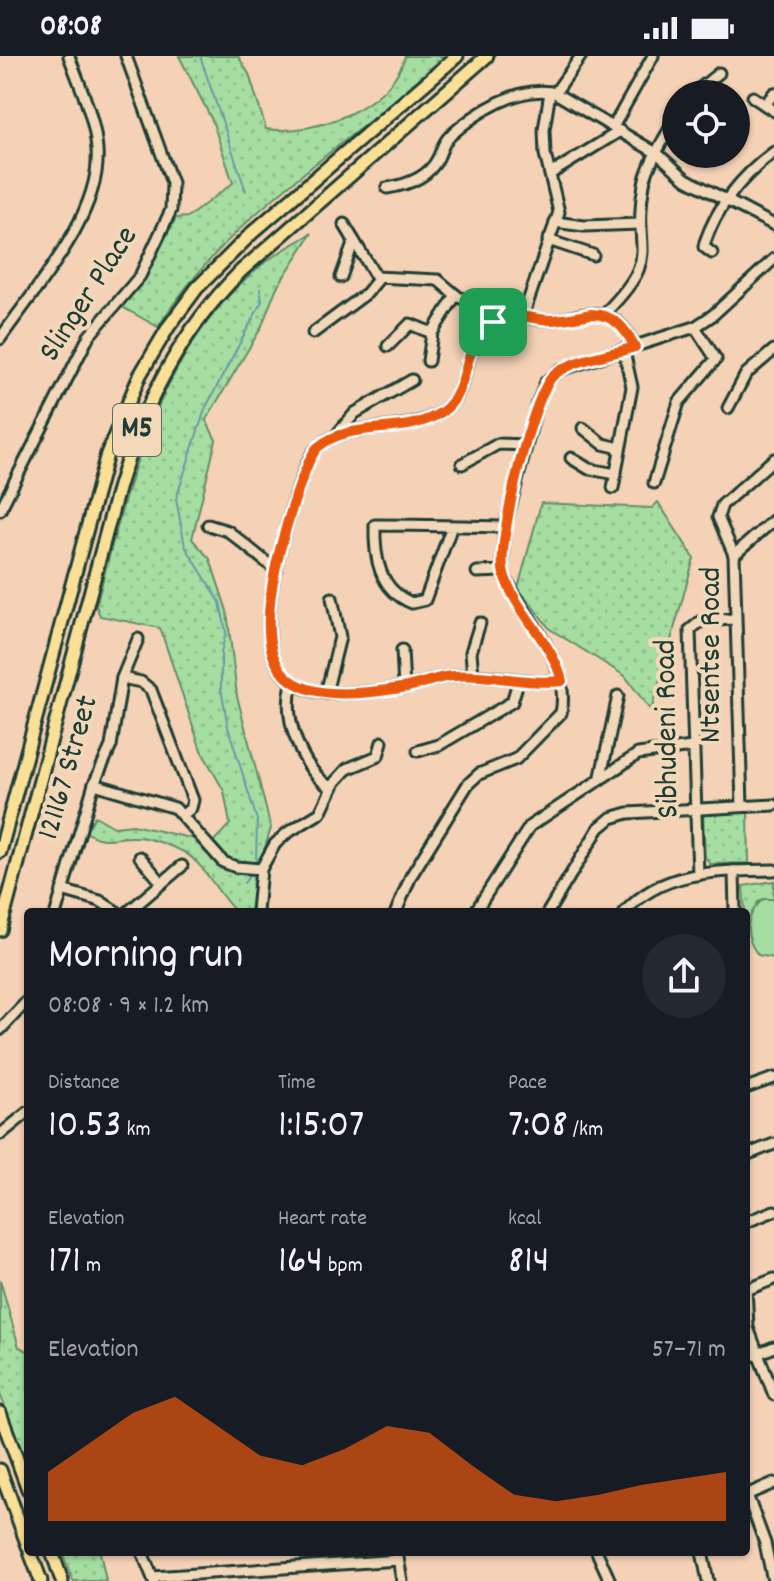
<!DOCTYPE html>
<html lang="en">
<head>
<meta charset="utf-8">
<style>
	:root { --surface:#171b24; --page:#242831; --text:#f1f3f6; --muted:#9ea1a6; --accent:#ea580c }
	body { margin:0; font-family:Dekko,sans-serif; background:var(--page); color:var(--text); height:100vh; display:flex; flex-direction:column; font-size:30px; white-space:nowrap }
	* { box-sizing:border-box; margin:0 }
	p { font-size:26px; color:var(--muted) }
	.icon { flex:none; width:44px; height:44px; fill:none; stroke:currentColor; stroke-width:2; stroke-linecap:round; stroke-linejoin:round }
	.map { position:relative; flex:1; overflow:hidden }
	.side { position:absolute; left:24px; top:852px; width:726px; height:648px; display:flex; flex-direction:column; background:var(--surface); border-radius:8px; box-shadow:0 2px 6px #0004 }
	.side>* { flex:none }
	.controls { position:absolute; left:662px; top:24px; display:grid; gap:16px }
	.controls a { display:grid; place-items:center; width:88px; height:88px; border-radius:50%; background:var(--surface); box-shadow:0 2px 6px #0004; font-size:40px }
	.pin { position:absolute; display:grid; place-items:center; width:68px; height:68px; color:#fff; margin:-34px; border-radius:16px; box-shadow:0 4px 12px #0006 }
	.round { display:grid; place-items:center; flex:none; width:84px; height:84px; border-radius:42px; background:var(--page) }
	.summary { display:flex; align-items:center; justify-content:space-between; height:136px; padding:0 24px }
	h1 { font-size:44px; font-weight:600; line-height:60px }
	.stats { display:grid; grid-template-columns:repeat(3,1fr); gap:12px; height:136px; padding:8px 24px }
	.stats div { display:grid; align-content:center }
	.stats b { font-size:40px; font-weight:600 }
	.stats small { font-size:22px; font-weight:400 }
	.stats p { font-size:22px }
	.chart { height:224px; padding:16px 24px }
	.chart p { display:flex; justify-content:space-between }
	.chart svg { width:100%; height:144px; margin-top:8px; fill:var(--accent); opacity:.7 }
	.status { display:flex; justify-content:space-between; align-items:center; height:56px; padding:0 40px; background:var(--surface); direction:ltr }
	.status svg { height:22px; fill:currentColor }
	.map>svg:first-child { display:block }
	.grass { fill:url(#grass-dots); stroke:#628d6a; stroke-width:2 }
	.pitch { fill:#a6dda1; stroke:#628d6a; stroke-width:2 }
	.lines { fill:none; stroke-linecap:round; stroke-linejoin:round }
	.stream { stroke:#6898aa; stroke-width:2 }
	.minor-casing { stroke:#1f3d34; stroke-width:15 }
	.major-casing { stroke:#1f3d34; stroke-width:17 }
	.minor { stroke:#f2d8b9; stroke-width:9 }
	.major { stroke:#fadf96; stroke-width:11 }
	.route-casing { stroke:#fff; stroke-width:16 }
	.route { stroke:#ea580c; stroke-width:10 }
	.labels { text-anchor:middle; dominant-baseline:central; stroke-width:8; stroke-linejoin:round; paint-order:stroke }
	.shield { fill:#f2d8b9; stroke:#5e6c5c; stroke-width:2 }
	.shield-label { font-size:30px; font-weight:bold; fill:#1f3d34 }
	.street-label { font-size:32px; fill:#1f3d34; stroke:#f2d8b9 }
</style>
</head>
<body>
<div class="status"><b>08:08</b><svg viewBox="0 0 49 12"><path d="M0 12V9h3v3zM5 12V6h3v6zM10 12V3h3v9zM15 12V0h3v12zM26 1h20v11H26zM47 4h2v5h-2z"/></svg></div>
<div class="map">
<svg width="774" height="1525" viewBox="0 0 774 1525">
	<defs>
		<pattern id="grass-dots" width="8" height="8" patternUnits="userSpaceOnUse" patternTransform="scale(2)"><rect width="8" height="8" fill="#a6dda1"/><path d="M2 2h.1M6 6h.1" fill="none" stroke="#8ebf8b" stroke-width="1.8" stroke-linecap="round"/></pattern>
	</defs>
	<rect width="100%" height="100%" fill="#f5d1b6"/>
	<filter id="ink" filterUnits="userSpaceOnUse"><feTurbulence type="fractalNoise" baseFrequency=".0125" numOctaves="2"/><feDisplacementMap in="SourceGraphic" scale="16" xChannelSelector="R" yChannelSelector="G"/><feConvolveMatrix kernelMatrix="1 2 1 2 8 2 1 2 1" color-interpolation-filters="sRGB"/></filter>
	<g filter="url(#ink)">
		<g class="grass">
			<path d="M179 0H238L249 18 266 73C315 80 391 51 405 0H450C351 86 229 158 158 271L122 251 141 227 176 162 188 161 233 127 212 64Z"/>
			<path d="M312 177 276 233 261 272 206 364 216 384 192 483 210 503 227 555 237 640 271 772 254 827 250 856H236C217 838 203 805 182 795 168 789 150 781 134 781 115 781 102 788 86 776L95 760 114 771 133 769 212 787 230 768 224 735 201 694 160 572 100 560 96 550C129 426 157 296 260 210 276 197 295 188 312 177Z"/>
			<path d="M658 446 694 502 651 655 625 620 550 573 518 532 541 447 652 452Z"/>
			<path d="M748 756 749 807 710 808 705 801 703 757Z"/>
			<path d="M774 825V843L758 846 746 873 743 830Z"/>
			<path d="M0 1224 19 1291 28 1295V1412L0 1338Z"/>
			<path d="M62 1496H100L106 1525H73Z"/>
		</g>
		<path class="pitch" d="M763 843H774V902L758 899C743 880 745 859 763 843Z"/>
		<g class="lines">
			<g class="stream">
				<path d="M200 0 246 135"/>
				<path d="M256 806 257 764 228 671 221 632V597L226 576 220 546 185 490 176 443 205 353 262 245 260 233"/>
				<path d="M244 827 252 816"/>
			</g>
			<defs>
				<g id="minor">
					<path d="M555 37 581 0"/>
					<path d="M693 38 719 17"/>
					<path d="M753 41 774 55"/>
					<path d="M765 49 774 37"/>
					<path d="M613 71 653 0"/>
					<path d="M550 118 620 75"/>
					<path d="M387 132C407 129 429 121 438 102 442 94 443 86 450 80 475 57 520 28 555 37L658 98 686 123 774 169"/>
					<path d="M555 166 584 170 640 168"/>
					<path d="M344 168 376 221 438 224 458 241 482 249 493 266"/>
					<path d="M548 184 593 199"/>
					<path d="M712 197 704 191 705 186C718 148 742 120 774 96"/>
					<path d="M341 221 354 185"/>
					<path d="M604 258C665 197 631 198 644 128 648 106 666 81 676 61"/>
					<path d="M523 260 559 156 545 98 544 74 550 36"/>
					<path d="M313 277 367 237 379 222"/>
					<path d="M0 283C35 232 102 159 97 94 95 62 80 30 69 0"/>
					<path d="M388 290 410 268 432 277"/>
					<path d="M428 305 432 277 456 239"/>
					<path d="M728 352 746 318 774 294"/>
					<path d="M583 372 603 388 620 392"/>
					<path d="M338 377 355 357 412 324"/>
					<path d="M571 402 589 413 616 418"/>
					<path d="M462 408 498 388 526 389"/>
					<path d="M654 427 679 346 716 303 695 271"/>
					<path d="M613 432 632 331 624 295"/>
					<path d="M0 454 89 280 140 220 171 154 172 127 126 0"/>
					<path d="M208 469 228 475 276 514"/>
					<path d="M452 470 425 544 412 547C379 534 374 501 375 469 418 469 461 470 505 471"/>
					<path d="M734 499 774 464"/>
					<path d="M477 516 502 515 505 471 537 349 546 326 560 314 695 271 713 259 774 203"/>
					<path d="M402 594 404 632"/>
					<path d="M473 619 471 596 480 567"/>
					<path d="M122 622 141 626 151 634 193 744 191 752 183 759"/>
					<path d="M562 625C525 629 489 616 453 620 435 621 418 630 400 632 298 648 253 634 274 521 278 499 302 408 315 394 344 363 402 380 440 357 471 338 461 297 485 273 505 253 529 264 553 264 571 263 591 253 607 260 621 265 629 278 635 291"/>
					<path d="M292 628C282 663 302 713 331 732"/>
					<path d="M326 637 340 581 332 542"/>
					<path d="M418 695 439 689 512 646 518 626"/>
					<path d="M601 720 618 640"/>
					<path d="M94 728 175 752 223 806 236 811 261 813"/>
					<path d="M742 750 734 499 718 461 722 449 774 403"/>
					<path d="M140 801 162 827"/>
					<path d="M734 815 735 856"/>
					<path d="M698 819 690 574 701 565 734 563"/>
					<path d="M62 834 100 845 117 856"/>
					<path d="M56 856 94 728 111 690 122 622 138 583"/>
					<path d="M128 856 182 810"/>
					<path d="M257 856 261 813 275 788 287 777 320 757 335 726 347 713 378 700 382 686"/>
					<path d="M396 856 411 820 468 728 479 718 516 703 561 657C572 604 522 561 502 515"/>
					<path d="M475 856 530 770 638 698 692 691"/>
					<path d="M548 856 599 772 611 762 628 757 774 749"/>
					<path d="M625 856C662 813 722 815 774 814"/>
					<path d="M0 974 28 944"/>
					<path d="M746 1032 774 1022"/>
					<path d="M1 1078 28 1056"/>
					<path d="M746 1099 774 1088"/>
					<path d="M746 1166 774 1155"/>
					<path d="M746 1230 748 1272 774 1339"/>
					<path d="M746 1234 774 1223"/>
					<path d="M755 1299 774 1291"/>
					<path d="M746 1436 765 1487 773 1525"/>
					<path d="M746 1439 774 1427"/>
					<path d="M142 1496 154 1525"/>
					<path d="M397 1496 402 1525"/>
					<path d="M597 1496 610 1525"/>
					<path d="M702 1496 708 1525"/>
					<path d="M153 1521 398 1504"/>
				</g>
				<g id="major">
					<path d="M0 796 107 398 140 319 169 270 197 232 253 176 457 0"/>
					<path d="M0 874 118 433C143 350 179 277 241 215L487 0"/>
					<path d="M0 1357 28 1433"/>
					<path d="M0 1414 28 1490"/>
					<path d="M30 1496 41 1525"/>
					<path d="M52 1496 62 1525"/>
				</g>
			</defs>
			<use href="#minor" class="minor-casing"/>
			<use href="#major" class="major-casing"/>
			<use href="#minor" class="minor"/>
			<use href="#major" class="major"/>
		</g>
	</g>
	<g class="lines" filter="url(#ink)">
		<defs>
			<path id="route" d="M592 258C615 259 625 272 635 291 611 299 573 303 554 319 533 336 495 491 504 518 516 557 552 585 562 625 525 629 490 617 453 620 435 621 419 630 401 632 290 650 251 627 276 510 281 488 304 404 318 391 353 362 406 382 443 355 474 332 459 281 497 264 515 256 532 263 550 264 564 264 579 260 592 258Z"/>
		</defs>
		<use href="#route" class="route-casing"/>
		<use href="#route" class="route"/>
	</g>
	<g class="labels">
		<rect class="shield" x="113" y="348" width="48" height="52" rx="6"/>
		<g class="shield-label">
			<text x="137" y="374">M5</text>
		</g>
		<g class="street-label">
			<text transform="translate(90 239) rotate(-57)">Slinger Place</text>
			<text transform="translate(713 599) rotate(-90)">Ntsentse Road</text>
			<text transform="translate(669 673) rotate(-91)">Sibhudeni Road</text>
			<text transform="translate(70 712) rotate(-74)">121167 Street</text>
		</g>
	</g>
</svg>
<div class="controls">
<a><svg class="icon" aria-label="locate" viewBox="0 0 24 24"><circle cx="12" cy="12" r="6"/><path d="M12 2v4M12 18v4M2 12h4M18 12h4"/></svg></a>
</div>
<div class="pin" style="left:493px;top:266px;background:#1e9e55"><svg class="icon" aria-label="arrive" viewBox="0 0 24 24"><path d="M6 21V4h12l-3 4 3 4H6"/></svg></div>
<section class="side">
<div class="summary"><div><h1>Morning run</h1><p>08:08 · 9 × 1.2 km</p></div><a class="round"><svg class="icon" aria-label="share" viewBox="0 0 24 24"><path d="M12 15V3M7 8l5-5 5 5M5 13v7h14v-7"/></svg></a></div>
<div class="stats">
<div><p>Distance</p><b>10.53<small> km</small></b></div>
<div><p>Time</p><b>1:15:07</b></div>
<div><p>Pace</p><b>7:08<small> /km</small></b></div>
</div>
<div class="stats">
<div><p>Elevation</p><b>171<small> m</small></b></div>
<div><p>Heart rate</p><b>164<small> bpm</small></b></div>
<div><p>kcal</p><b>814</b></div>
</div>
<div class="chart"><p><span>Elevation</span>57–71 m</p>
<svg viewBox="0 0 160 44" preserveAspectRatio="none"><path d="M0 44V29L10 20L20 11L30 6L40 15L50 24L60 27L70 22L80 15L90 17L100 27L110 36L120 38L130 36L140 33L150 31L160 29V44z"/></svg>
</div>
</section>
</div>
</body>
</html>
